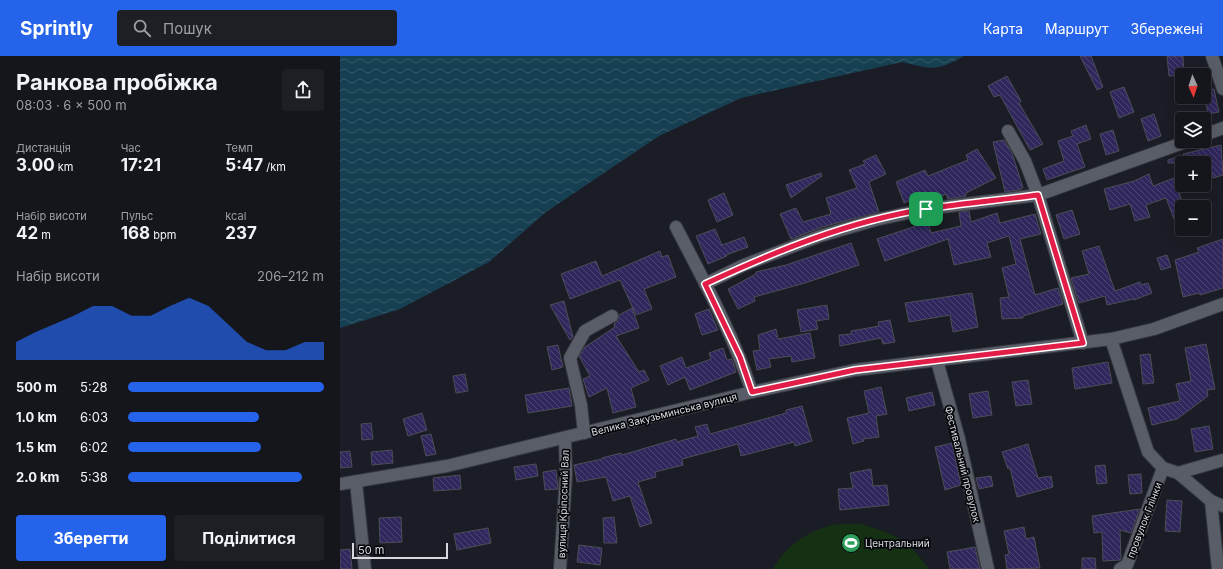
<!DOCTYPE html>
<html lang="uk">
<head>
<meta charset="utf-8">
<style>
	:root { --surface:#14161c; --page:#1d1f25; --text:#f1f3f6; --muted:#9d9fa3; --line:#33353b; --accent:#2563eb }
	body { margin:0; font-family:Inter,sans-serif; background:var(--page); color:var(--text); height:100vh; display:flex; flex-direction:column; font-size:15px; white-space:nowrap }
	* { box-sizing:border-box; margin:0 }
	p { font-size:13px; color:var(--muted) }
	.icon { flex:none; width:22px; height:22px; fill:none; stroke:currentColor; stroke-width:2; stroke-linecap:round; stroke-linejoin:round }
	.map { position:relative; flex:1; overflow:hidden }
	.details { display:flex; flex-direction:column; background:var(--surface); width:340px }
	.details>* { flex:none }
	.needle { width:26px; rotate:177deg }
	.fabs { position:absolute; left:835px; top:12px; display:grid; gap:8px }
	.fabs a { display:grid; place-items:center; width:36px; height:36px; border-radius:4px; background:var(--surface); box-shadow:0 4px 16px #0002,0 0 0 1px var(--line); font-size:20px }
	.scale { position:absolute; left:12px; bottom:10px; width:96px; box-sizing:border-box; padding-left:4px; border:2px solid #d7d9df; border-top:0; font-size:11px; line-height:14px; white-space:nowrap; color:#d7d9df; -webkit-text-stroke:3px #06070b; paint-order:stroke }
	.pin { position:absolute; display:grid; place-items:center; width:34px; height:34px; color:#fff; margin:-17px; border-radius:8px; box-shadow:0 2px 6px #0006 }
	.round { display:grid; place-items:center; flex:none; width:42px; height:42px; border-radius:4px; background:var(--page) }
	.headline { display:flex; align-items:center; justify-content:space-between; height:68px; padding:0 16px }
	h1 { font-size:22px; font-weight:700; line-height:30px }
	.metrics { display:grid; grid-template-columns:repeat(3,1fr); gap:6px; height:68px; padding:4px 16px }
	.metrics div { display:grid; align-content:center }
	.metrics b { font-size:17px; font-weight:700 }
	.metrics small { font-size:11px; font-weight:400 }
	.metrics p { font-size:11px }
	.chart { height:112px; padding:8px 16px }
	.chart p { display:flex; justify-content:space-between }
	.chart svg { width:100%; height:72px; margin-top:4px; fill:var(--accent); opacity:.7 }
	.action { display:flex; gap:8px; margin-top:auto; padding:8px 16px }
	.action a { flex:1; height:46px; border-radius:4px; background:var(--accent); color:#fff; font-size:16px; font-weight:700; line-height:46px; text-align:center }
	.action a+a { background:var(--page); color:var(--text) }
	ul { padding:0 16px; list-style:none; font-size:13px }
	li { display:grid; grid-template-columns:64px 48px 1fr; align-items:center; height:30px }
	li i { height:10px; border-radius:5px; background:var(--accent) }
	header { display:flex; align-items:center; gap:24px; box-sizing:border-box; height:56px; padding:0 20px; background:var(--accent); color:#fff }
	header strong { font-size:19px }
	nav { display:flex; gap:22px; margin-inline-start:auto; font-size:14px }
	.search { width:280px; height:36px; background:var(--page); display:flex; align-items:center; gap:10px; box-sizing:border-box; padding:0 14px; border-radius:4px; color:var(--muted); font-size:15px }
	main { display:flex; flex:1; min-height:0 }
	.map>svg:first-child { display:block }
	.grass { fill:#153013 }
	.water { fill:url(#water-waves) }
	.building { fill:url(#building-back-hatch); stroke:#4d4d57 }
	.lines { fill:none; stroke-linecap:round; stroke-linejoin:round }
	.minor-casing { stroke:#373940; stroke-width:14 }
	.minor { stroke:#595d67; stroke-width:12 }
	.route-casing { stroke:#fff; stroke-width:8 }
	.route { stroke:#e11d48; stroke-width:5 }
	.labels { text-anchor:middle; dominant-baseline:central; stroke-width:3.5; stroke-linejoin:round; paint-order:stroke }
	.street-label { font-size:10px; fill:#d7d9df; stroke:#06070b }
	.poi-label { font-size:10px; fill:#d7d9df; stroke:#06070b; text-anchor:start }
</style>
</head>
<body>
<header>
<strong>Sprintly</strong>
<div class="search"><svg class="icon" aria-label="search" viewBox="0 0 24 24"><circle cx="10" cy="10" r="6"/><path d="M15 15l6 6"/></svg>Пошук</div>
<nav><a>Карта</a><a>Маршрут</a><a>Збережені</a></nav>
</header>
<main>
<section class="details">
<div class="headline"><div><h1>Ранкова пробіжка</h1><p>08:03 · 6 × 500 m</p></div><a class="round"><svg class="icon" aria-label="share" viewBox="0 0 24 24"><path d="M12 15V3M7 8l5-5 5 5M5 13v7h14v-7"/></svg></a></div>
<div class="metrics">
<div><p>Дистанція</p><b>3.00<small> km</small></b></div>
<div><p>Час</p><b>17:21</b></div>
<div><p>Темп</p><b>5:47<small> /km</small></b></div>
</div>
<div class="metrics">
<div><p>Набір висоти</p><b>42<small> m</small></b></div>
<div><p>Пульс</p><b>168<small> bpm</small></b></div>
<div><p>kcal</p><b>237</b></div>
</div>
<div class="chart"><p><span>Набір висоти</span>206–212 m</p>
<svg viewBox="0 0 160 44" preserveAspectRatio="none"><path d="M0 44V33L10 27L20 22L30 17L40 11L50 11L60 17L70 17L80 11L90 6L100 11L110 22L120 33L130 38L140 38L150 33L160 33V44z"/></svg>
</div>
<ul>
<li><b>500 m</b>5:28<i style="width:100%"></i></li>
<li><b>1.0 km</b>6:03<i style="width:67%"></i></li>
<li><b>1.5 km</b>6:02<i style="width:68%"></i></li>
<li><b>2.0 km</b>5:38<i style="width:89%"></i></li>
</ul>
<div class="action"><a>Зберегти</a><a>Поділитися</a></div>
</section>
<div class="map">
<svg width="883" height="513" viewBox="0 0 883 513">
	<defs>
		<pattern id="water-waves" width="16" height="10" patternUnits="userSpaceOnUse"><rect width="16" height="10" fill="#173f52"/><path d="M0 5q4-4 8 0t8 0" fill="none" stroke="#385a6a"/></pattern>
		<pattern id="building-back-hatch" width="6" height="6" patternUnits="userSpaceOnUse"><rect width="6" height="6" fill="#30275d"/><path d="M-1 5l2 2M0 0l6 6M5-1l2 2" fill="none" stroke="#4d4674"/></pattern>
	</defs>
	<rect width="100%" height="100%" fill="#1a1d25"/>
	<path class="grass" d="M520 468C556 478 566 482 589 513H433C445 491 465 477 488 470 498 467 510 468 520 468Z"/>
	<path class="water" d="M0 0H624C596 16 592 13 562 6L401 42 319 80 206 156 149 206 60 253 0 272Z"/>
	<g class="building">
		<path d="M740 0H751L763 31 757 34Z"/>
		<path d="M827 0H843L844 19 829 20Z"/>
		<path d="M667 20 681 45 679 47 703 88 690 94 660 39 654 41 648 30Z"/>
		<path d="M784 31 794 56 779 62 770 36Z"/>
		<path d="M874 33 879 56 868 58 864 36Z"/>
		<path d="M814 58 821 80 808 85 801 63Z"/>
		<path d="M746 69 751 83 737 88 745 111 707 124 703 113 724 105 718 85 733 80 731 75Z"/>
		<path d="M773 74 779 95 766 99 760 78Z"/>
		<path d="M664 84 672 97 683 132 679 134 665 136 653 86Z"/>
		<path d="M881 89 883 119 873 122 869 107H828V104L844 99 843 98Z"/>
		<path d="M637 93 656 122 626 137V140L608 143 606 138 591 145 584 146 581 140 564 147 556 126 585 114 588 120 628 104 626 99Z"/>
		<path d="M536 99 546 118 529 126 539 156 482 171 451 183 440 158 456 152 463 166 491 158 486 142 517 132 509 114 525 108 523 105Z"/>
		<path d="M481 117 482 120 451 142 446 129Z"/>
		<path d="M809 118 813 130 834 122 844 151H842V160L834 163 826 142 806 149 810 161 795 165 790 148 770 154 764 133 794 125Z"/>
		<path d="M384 137 393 159 377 166 368 144Z"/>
		<path d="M732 154 740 178 724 183 716 159Z"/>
		<path d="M629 155 631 166 657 157 660 167 695 158 701 178 680 183 695 239 718 232 723 248 683 260V262L662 263 660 242 669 241 662 212 676 208 669 180 647 187 651 201 614 209 608 183 545 205 537 183 588 166 591 177 621 170 619 156Z"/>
		<path d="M375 173 382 189 404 181 408 191 386 199 387 200 368 208 356 180Z"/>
		<path d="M883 183V232L860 239 859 237 843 241 835 204 859 196 857 192Z"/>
		<path d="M511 187 519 209 465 227 414 241 415 245 398 253 388 233 416 218V216L446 209Z"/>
		<path d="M759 190 775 235 800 226 801 229 808 227 812 237 794 244V243L767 249 765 240 739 247 731 222 749 218 742 195Z"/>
		<path d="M320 195 322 201 328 199 336 221 304 233 312 253 296 259 280 224 230 243 221 218 256 205 262 220Z"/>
		<path d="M827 199 831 211 821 214 817 202Z"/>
		<path d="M632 237 638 271 613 276 610 259 569 266 565 247Z"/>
		<path d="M224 245 233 281 230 284 210 249Z"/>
		<path d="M487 249 489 263 476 265 478 273 461 276 457 254Z"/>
		<path d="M292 252 299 272 276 280 299 316 304 314 309 324 291 332 296 351 273 357 267 332 249 341 243 323 250 320 239 300 245 291 275 271 274 268 278 264 279 259Z"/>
		<path d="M369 253 378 274 362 279 355 258Z"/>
		<path d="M550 264 555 286 543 288 541 282 500 290 499 279 511 278V275L539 270 538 266Z"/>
		<path d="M436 273 438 283 470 277 475 302 452 306 451 300 429 303 431 311 417 314 413 295 420 294 418 279Z"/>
		<path d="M866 288 875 333 867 334 868 340 837 363 812 369 808 352 840 345 836 328 851 325 845 292Z"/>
		<path d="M218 289 223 311 212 314 207 291Z"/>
		<path d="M383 292 387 304 392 303 396 316 350 334 345 321 328 329 320 310 342 301 346 312 371 303 369 297Z"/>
		<path d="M810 298 814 327 803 328 800 299Z"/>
		<path d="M768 306 772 327 735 333 732 312Z"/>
		<path d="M125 318 128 335 116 337 113 320Z"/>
		<path d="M688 324 692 348 676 350 672 326Z"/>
		<path d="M541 331 547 358 536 360 539 381 523 383 524 385 513 388 507 362 529 357 524 335Z"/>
		<path d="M229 332 232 350 188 357 185 339Z"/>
		<path d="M648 335 652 359 633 362 629 338Z"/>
		<path d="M592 336 595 349 569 355 566 342Z"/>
		<path d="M462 350 472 385 455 390 454 386 401 400 398 388 342 403 343 409 315 416 316 421 298 426 312 467 300 471 290 440 273 445 266 421 237 426 234 409 262 403V402L281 397 282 399 336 383 337 386 358 380 355 371 367 368 370 378 446 357V354Z"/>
		<path d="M82 357 87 374 68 380 63 363Z"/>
		<path d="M31 367 33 383 22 384 21 368Z"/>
		<path d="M869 370 873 393 855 396 851 373Z"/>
		<path d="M91 378 96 398 86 400 81 380Z"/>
		<path d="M612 387 621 429 605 434 595 391Z"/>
		<path d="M688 388 698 422 711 420 713 431 677 441 670 412 668 413 662 396Z"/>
		<path d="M52 394 53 407 32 409 31 396Z"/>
		<path d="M10 395 12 411 0 412V396Z"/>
		<path d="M196 408 198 420 176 424 174 411Z"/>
		<path d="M765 409 767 427 757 428 755 410Z"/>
		<path d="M531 413 533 430 547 429 549 449 500 454 498 433 513 432 510 417Z"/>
		<path d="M216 414 218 433 205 434 203 416Z"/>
		<path d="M801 418 802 437 790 438 788 419Z"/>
		<path d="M120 419 121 433 94 435 93 422Z"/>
		<path d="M651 420 653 430 639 433 636 422Z"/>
		<path d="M827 444 842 445 840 476 825 475Z"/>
		<path d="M800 453 791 477 780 474 781 504 763 505 762 476 754 477 752 460Z"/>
		<path d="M61 461 62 486 40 487 39 462Z"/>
		<path d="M274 461 277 487H264L263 462Z"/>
		<path d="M684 471 686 483 694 481 700 512 667 513 665 499 669 498 664 475Z"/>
		<path d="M148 472 151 487 117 494 114 478Z"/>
		<path d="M239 489 262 492 260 509 237 506Z"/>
		<path d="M635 491 640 513H610L607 496Z"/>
		<path d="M10 493 12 513H0V494Z"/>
		<path d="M742 502H755L756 513H742Z"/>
	</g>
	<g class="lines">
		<defs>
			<g id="minor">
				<path d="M872 0 883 33"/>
				<path d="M668 75 685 105 698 139 743 287"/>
				<path d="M864 79 883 72"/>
				<path d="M336 171C364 225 393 278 412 336"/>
				<path d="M365 228 404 209 480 180 535 164 586 153 698 139 848 85"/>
				<path d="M771 283 808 396 823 412 838 417 883 404"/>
				<path d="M597 305 619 383 648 513"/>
				<path d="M244 377 241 349 230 302 245 275 272 260"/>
				<path d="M838 417 871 445"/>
				<path d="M16 426 25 513"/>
				<path d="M0 428 107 410 412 336 515 314 771 283 814 273 883 248"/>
				<path d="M220 513 226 419 225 383"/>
				<path d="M780 513 787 509 823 412"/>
				<path d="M878 513 871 445 883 450"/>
			</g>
		</defs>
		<use href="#minor" class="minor-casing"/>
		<use href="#minor" class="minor"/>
	</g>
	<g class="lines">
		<defs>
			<path id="route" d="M698 139 743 287 515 314 412 336 400 301 365 228C436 195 509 165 586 153 623 147 661 144 698 139Z"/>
		</defs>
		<use href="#route" class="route-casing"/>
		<use href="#route" class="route"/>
	</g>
	<defs>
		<symbol id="stadium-disc" viewBox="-11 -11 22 22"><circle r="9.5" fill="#2e9e5b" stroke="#06070b"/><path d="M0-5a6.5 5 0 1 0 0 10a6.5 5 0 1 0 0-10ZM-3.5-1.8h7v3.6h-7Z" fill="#fff"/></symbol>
	</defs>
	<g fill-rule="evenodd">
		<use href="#stadium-disc" x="500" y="476" width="22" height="22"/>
	</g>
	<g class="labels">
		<g class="street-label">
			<text transform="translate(324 358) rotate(-14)">Велика Закузьминська вулиця</text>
			<text transform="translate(623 408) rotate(76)">Фестивальний провулок</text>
			<text transform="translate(223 448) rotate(-88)">вулиця Кріпосний Вал</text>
			<text transform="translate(804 464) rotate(-69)">провулок Глінки</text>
		</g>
		<g class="poi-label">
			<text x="525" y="487">Центральний</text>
		</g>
	</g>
</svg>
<div class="fabs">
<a><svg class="needle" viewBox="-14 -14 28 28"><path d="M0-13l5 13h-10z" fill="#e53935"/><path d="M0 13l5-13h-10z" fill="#9d9fa3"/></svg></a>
<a><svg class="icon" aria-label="layers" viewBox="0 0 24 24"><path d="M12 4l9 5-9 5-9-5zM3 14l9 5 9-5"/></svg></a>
<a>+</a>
<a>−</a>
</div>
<div class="scale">50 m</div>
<div class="pin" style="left:586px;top:153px;background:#1e9e55"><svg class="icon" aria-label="arrive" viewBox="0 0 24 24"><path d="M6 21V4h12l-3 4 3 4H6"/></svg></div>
</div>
</main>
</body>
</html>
